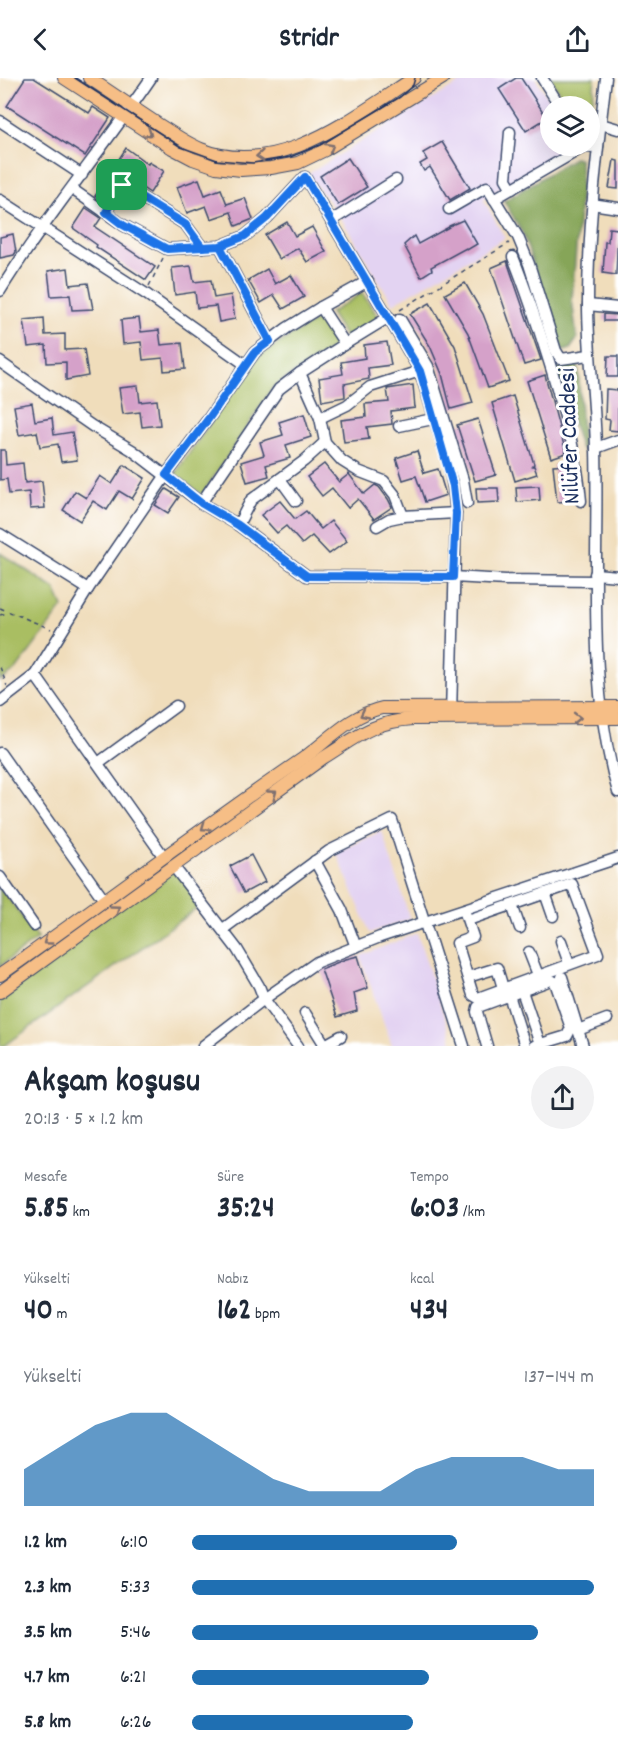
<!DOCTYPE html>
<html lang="tr">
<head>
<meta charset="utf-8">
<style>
	:root { --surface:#fff; --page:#f2f2f3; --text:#1f2937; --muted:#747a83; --accent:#1f6fb2 }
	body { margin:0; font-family:Dekko,sans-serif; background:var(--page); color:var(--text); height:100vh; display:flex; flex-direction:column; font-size:22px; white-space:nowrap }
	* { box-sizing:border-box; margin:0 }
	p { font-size:20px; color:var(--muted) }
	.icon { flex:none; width:33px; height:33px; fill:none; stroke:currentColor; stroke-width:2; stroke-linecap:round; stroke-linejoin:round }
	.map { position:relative; height:968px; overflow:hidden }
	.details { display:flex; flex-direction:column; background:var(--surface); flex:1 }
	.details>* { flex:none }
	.tools { position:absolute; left:540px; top:18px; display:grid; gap:12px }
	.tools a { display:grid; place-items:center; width:60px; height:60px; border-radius:50%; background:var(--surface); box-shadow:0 6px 24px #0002; font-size:30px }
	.pin { position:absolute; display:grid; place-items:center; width:51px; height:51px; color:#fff; margin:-26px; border-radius:12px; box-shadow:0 3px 9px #0006 }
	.round { display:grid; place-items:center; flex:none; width:63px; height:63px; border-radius:32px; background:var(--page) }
	.overview { display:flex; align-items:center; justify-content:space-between; height:102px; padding:0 24px }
	h1 { font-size:33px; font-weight:700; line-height:45px }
	.metrics { display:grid; grid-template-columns:repeat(3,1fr); gap:9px; height:102px; padding:6px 24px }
	.metrics div { display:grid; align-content:center }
	.metrics b { font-size:30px; font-weight:700 }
	.metrics small { font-size:16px; font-weight:400 }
	.metrics p { font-size:16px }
	.chart { height:168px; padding:12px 24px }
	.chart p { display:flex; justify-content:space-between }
	.chart svg { width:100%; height:108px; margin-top:6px; fill:var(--accent); opacity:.7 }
	ul { padding:0 24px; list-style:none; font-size:20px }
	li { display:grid; grid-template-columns:96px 72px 1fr; align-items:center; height:45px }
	li i { height:15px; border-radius:8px; background:var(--accent) }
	header { display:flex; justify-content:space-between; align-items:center; height:78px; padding:0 24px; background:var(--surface); font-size:27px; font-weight:700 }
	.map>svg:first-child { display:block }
	.built { fill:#e3d3f2 }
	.green { fill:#a9be62; stroke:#627660; stroke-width:1.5 }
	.forest { fill:#86a558; stroke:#506a5b; stroke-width:1.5 }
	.building { fill:#d5a1c9 }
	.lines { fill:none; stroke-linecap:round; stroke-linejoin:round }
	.minor-casing { stroke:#3b496c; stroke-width:13 }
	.major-casing { stroke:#3b496c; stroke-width:14 }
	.path { stroke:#3b496c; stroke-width:1.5; stroke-dasharray:4.5 4.5; stroke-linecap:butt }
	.minor { stroke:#fff; stroke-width:10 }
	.major { stroke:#f6be86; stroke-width:12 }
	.tram { stroke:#1b2f5e; stroke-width:1.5 }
	.oneway { stroke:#7e6f70 }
	.route-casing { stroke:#fff; stroke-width:12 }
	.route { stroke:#1a73e8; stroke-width:8 }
	.labels { text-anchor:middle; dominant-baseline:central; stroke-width:6; stroke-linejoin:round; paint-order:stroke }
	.street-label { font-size:24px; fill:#1b2f5e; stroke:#fff }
</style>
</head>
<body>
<header><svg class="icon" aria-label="back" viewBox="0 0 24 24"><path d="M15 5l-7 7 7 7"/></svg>Stridr<svg class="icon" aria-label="share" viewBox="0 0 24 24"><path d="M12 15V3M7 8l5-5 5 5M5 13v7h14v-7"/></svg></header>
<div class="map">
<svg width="618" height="968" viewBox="0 0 618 968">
	<rect width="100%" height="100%" fill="#fff"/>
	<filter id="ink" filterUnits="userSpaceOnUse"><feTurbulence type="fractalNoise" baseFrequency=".0167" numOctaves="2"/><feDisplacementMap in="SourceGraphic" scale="12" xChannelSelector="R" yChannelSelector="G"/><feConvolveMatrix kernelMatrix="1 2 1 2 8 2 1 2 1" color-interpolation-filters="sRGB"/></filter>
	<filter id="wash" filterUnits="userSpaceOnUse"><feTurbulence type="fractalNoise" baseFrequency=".008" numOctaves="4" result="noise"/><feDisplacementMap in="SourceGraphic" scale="24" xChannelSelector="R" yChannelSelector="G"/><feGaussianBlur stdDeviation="1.35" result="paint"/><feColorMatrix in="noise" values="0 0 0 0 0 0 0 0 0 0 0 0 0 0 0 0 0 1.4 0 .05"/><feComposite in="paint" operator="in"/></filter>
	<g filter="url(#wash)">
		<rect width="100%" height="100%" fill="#f0ddbb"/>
		<g class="built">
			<path d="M468 0H535L553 28H550V68H569L483 121 505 160 393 226 339 137 308 96 383 50Z"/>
			<path d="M382 753 410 841 370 855 336 774Z"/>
			<path d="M417 855 450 956 453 968H392L360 878Z"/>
		</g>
		<g class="green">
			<path d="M550 0H595L591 43 590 28H568Z"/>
			<path d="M362 215 380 241 347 262 330 235Z"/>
			<path d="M323 238 340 265 273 309 202 417 175 396 247 291 260 277Z"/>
			<path d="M0 475 55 511 63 529 16 592 0 603Z"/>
			<path d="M174 789 203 826 4 968H0V915Z"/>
			<path d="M0 809 38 860 0 888Z"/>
		</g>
		<g class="forest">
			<path d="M575 79 580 81 581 109 572 221 577 261 570 271 564 273 561 269 523 156 504 123Z"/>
			<path d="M578 285 583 373 580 369 556 291Z"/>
		</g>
		<g id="blocks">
			<g class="building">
				<path d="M25 0H34L89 35 93 29 110 40 85 78 7 28Z"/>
				<path d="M516 0H521L547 40 526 53 499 11Z"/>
				<path d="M442 64 470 110 450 122 430 89 424 93 420 86 427 82 423 75Z"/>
				<path d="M126 70 148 86 149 84 164 93 150 115 126 99 119 100 103 124 95 118Z"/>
				<path d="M348 80 367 109 338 127 320 98Z"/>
				<path d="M614 82 618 83V111L609 110Z"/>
				<path d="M199 101 205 117 221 111 227 126 245 120 253 141 236 148 231 134 211 141 206 128 187 135 177 109Z"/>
				<path d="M86 130 101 140 95 149 155 189 146 202 96 169 97 167 73 150Z"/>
				<path d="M463 142 477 166 467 172 466 170 431 189 432 192 421 199 404 167 414 158 418 166 449 149V148Z"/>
				<path d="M287 144 295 158 312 149 326 174 307 184 298 170 279 181 265 157Z"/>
				<path d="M609 150 618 151 616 197 603 195 605 164H608Z"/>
				<path d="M13 156 16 174 14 177 0 180V159Z"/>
				<path d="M507 183 541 282 524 287 491 190Z"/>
				<path d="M191 188 194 204 211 202 214 220 231 217 235 241 219 244 216 228 197 230 195 214 175 217 172 190Z"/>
				<path d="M68 190 70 207 88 205 93 231 72 232 70 217 51 218 48 193Z"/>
				<path d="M267 191 275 206 291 197 304 219 283 231 274 217 261 225 248 202Z"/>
				<path d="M465 205 483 236 509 303 488 310 468 255 445 216Z"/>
				<path d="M430 225 455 268 473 325 451 331 442 296 430 268 410 236Z"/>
				<path d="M604 236 618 237V243H604Z"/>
				<path d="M44 240 45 257 65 256V272L84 271 88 298 66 302V284L47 285 46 267 28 269 24 242Z"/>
				<path d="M139 240 141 254 159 252 161 267 182 265 185 291 164 293 163 280 143 282 141 264 123 266 121 242Z"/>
				<path d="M387 264 391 287 368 290 369 301 344 306 345 319 322 323 319 300 343 296 341 284 365 280 364 267Z"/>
				<path d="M608 278H618V299H607Z"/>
				<path d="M545 297 566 375 551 380 527 303Z"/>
				<path d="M413 307 415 330 391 333 392 346 367 349 369 361 344 364 341 342 366 339 365 326 389 324 387 311Z"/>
				<path d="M138 308 140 324 157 322 160 347 142 349 140 334 123 336 119 310Z"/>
				<path d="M606 311 618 312V353L609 352 610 342 605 341Z"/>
				<path d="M513 318 534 386 532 388H534L537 396 515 403 492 325Z"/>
				<path d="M32 325 35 343 52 340 54 357 72 354 77 382 61 384 58 366 40 369 37 354 19 357 14 328Z"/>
				<path d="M304 336 311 359 286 367 290 380 266 387 269 398 247 404 241 384 264 377 260 364 283 357 279 344Z"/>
				<path d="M478 341 496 397 475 403 457 347Z"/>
				<path d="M0 372H5L6 387 23 385 25 405 42 403 45 430 30 431 29 414 9 416 7 401 0 402Z"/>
				<path d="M417 373 424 395 438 391 446 417 425 424 416 398 403 402 396 380Z"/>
				<path d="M324 386 339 404 349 396 364 416 375 407 379 409 388 421 392 429 374 441 358 421 348 430 332 410 322 418 307 399Z"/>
				<path d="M568 386 573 423 557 424 553 387Z"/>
				<path d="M124 387 145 400 132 421 119 413 107 432 93 423 80 443 63 432 75 413 86 420 100 398 112 406Z"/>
				<path d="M539 408 540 422 517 424 516 409Z"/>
				<path d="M476 410H498L499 424 477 425Z"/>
				<path d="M166 411 179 419 168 435 155 427Z"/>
				<path d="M280 423 295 441 306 433 321 451 331 443 347 463 329 476 312 458 302 466 286 448 277 455 261 437Z"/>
				<path d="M251 777 265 804 244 815 230 788Z"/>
				<path d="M358 878 368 910 354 915 357 933 337 939 321 891 346 881Z"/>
			</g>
		</g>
	</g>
	<g filter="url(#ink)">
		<use href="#blocks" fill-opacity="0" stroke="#3b496c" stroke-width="1.5"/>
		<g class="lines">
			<defs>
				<g id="minor">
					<path d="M542 0 560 28"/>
					<path d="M606 0C597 75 588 150 588 226 588 274 595 322 596 371 599 483 586 605 618 714"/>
					<path d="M0 43 82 97"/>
					<path d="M601 46 618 51"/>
					<path d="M510 54 506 101 512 111"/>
					<path d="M72 111 123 147 167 171 202 169 220 168 245 158 267 140 305 99 420 293 449 387 453 408 456 435 451 638"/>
					<path d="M494 121 582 70 598 68 590 63"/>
					<path d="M0 122 146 216 246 287"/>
					<path d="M592 126 618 130"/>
					<path d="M449 131 487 109 518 159 529 186 556 273 561 281 589 277"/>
					<path d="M106 134 122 107 186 147 202 169"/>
					<path d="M331 143 396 102"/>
					<path d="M220 168 270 263"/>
					<path d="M513 179C528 216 540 254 552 293 565 338 577 376 581 423"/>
					<path d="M0 213C46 139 102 72 151 0"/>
					<path d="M588 227 618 230"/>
					<path d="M400 241 428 288 463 402 467 425"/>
					<path d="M345 266 389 239"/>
					<path d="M0 284 92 348 132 372 201 425 238 447"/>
					<path d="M320 340 347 327 370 309 420 293"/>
					<path d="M399 348 433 341"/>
					<path d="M325 364 320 340 300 295 345 266 321 229 368 203"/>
					<path d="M596 370 618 362"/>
					<path d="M280 401 296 423"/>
					<path d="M201 425 279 311 300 295"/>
					<path d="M456 435 403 438 395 417 384 403 358 393 342 383 325 364 304 383 251 422 238 447 307 498 453 499 506 502 595 503"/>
					<path d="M377 448 389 441 403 438"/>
					<path d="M0 456 88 511 166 397 209 340 255 274 287 250 321 229"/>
					<path d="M595 496 618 498"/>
					<path d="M35 597 164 779"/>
					<path d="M0 624 35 597 88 511"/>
					<path d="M0 675 104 822"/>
					<path d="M98 685 176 628"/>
					<path d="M315 783 342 832 356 869"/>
					<path d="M174 789 237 871 259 908 264 921 298 968"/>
					<path d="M0 799 34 848"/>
					<path d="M545 815 553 838"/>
					<path d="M512 827 520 850"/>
					<path d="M464 832C467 841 470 850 473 859L457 865 473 917 478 920 598 876 572 806 468 842"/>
					<path d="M223 851 329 773 392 742 464 968"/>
					<path d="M561 863 569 885"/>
					<path d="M529 874 538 897"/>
					<path d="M468 899 497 890 503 910"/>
					<path d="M562 899 583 968"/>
					<path d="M522 913 540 966"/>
					<path d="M509 917 525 968"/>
					<path d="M305 935 325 967"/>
					<path d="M578 952 607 941"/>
					<path d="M203 968 264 921 317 884 380 859 618 780"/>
					<path d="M323 968 341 958"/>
					<path d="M487 968 477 934 478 929 551 902 555 904 571 950 567 958 534 968"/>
				</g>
				<g id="major">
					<path d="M64 0 172 70 193 81 216 89 241 92 271 90 298 85 325 72 443 0"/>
					<path d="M89 0C112 15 135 31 158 46 172 55 186 65 201 71 277 102 354 38 414 0"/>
					<path d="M0 897C100 827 197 753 298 684 325 666 349 637 382 630L618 629"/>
					<path d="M0 914 323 680C357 659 371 644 413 641L618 640"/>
				</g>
			</defs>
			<use href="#minor" class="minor-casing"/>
			<use href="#major" class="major-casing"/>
			<g class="path">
				<path d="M149 208 163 180"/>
				<path d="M400 232 509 165"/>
				<path d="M0 530 51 551"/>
				<path d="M0 537 7 535"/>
				<path d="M0 589 7 608"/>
			</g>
			<use href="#minor" class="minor"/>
			<use href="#major" class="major"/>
			<path class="tram" d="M75 0 181 69 217 82 253 85 290 79 320 67 400 19 413 7 415 0"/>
		</g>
		<defs><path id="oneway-chevron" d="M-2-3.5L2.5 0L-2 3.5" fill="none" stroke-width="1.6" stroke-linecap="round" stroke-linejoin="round" transform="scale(1.5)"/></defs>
		<g class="oneway">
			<use href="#oneway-chevron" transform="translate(148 55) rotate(33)"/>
			<use href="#oneway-chevron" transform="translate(330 69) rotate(-30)"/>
			<use href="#oneway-chevron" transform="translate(260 78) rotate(175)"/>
			<use href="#oneway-chevron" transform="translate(364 636) rotate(153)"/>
			<use href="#oneway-chevron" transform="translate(577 640)"/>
			<use href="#oneway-chevron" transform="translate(273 716) rotate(-36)"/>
			<use href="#oneway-chevron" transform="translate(205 749) rotate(144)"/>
			<use href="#oneway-chevron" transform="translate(116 831) rotate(-36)"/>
			<use href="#oneway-chevron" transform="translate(47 863) rotate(144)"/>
		</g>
	</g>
	<g class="lines" filter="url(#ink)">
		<defs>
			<path id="route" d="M122 107 186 147 202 169 220 168 270 263 255 274 209 340 166 397 201 425 238 447 307 498 453 499 456 435 453 408 420 293 305 99 267 140 245 158 220 168 167 171 123 147 106 134 122 107"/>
		</defs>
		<use href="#route" class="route-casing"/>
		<use href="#route" class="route"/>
	</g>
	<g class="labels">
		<g class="street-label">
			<text transform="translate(571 358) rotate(-92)">Nilüfer Caddesi</text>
		</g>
	</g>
</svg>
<div class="tools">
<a><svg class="icon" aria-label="layers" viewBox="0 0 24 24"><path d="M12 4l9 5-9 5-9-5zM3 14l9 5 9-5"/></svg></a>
</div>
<div class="pin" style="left:122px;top:107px;background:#1e9e55"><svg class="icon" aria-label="arrive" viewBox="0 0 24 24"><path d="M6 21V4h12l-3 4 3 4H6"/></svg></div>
</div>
<section class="details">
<div class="overview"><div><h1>Akşam koşusu</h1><p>20:13 · 5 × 1.2 km</p></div><a class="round"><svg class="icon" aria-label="share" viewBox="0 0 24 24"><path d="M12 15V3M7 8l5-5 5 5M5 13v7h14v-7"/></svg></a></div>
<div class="metrics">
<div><p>Mesafe</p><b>5.85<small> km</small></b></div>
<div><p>Süre</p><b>35:24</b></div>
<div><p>Tempo</p><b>6:03<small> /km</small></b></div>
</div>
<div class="metrics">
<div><p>Yükselti</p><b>40<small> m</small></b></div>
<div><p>Nabız</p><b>162<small> bpm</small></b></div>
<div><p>kcal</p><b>434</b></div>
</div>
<div class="chart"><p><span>Yükselti</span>137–144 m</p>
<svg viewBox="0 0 160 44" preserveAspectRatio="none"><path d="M0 44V29L10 20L20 11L30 6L40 6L50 15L60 24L70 33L80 38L90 38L100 38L110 29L120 24L130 24L140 24L150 29L160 29V44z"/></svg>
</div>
<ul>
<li><b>1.2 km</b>6:10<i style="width:66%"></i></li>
<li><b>2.3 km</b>5:33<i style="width:100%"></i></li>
<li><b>3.5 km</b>5:46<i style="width:86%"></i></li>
<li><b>4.7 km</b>6:21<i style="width:59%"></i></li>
<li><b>5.8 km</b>6:26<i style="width:55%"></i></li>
</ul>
</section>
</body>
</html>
